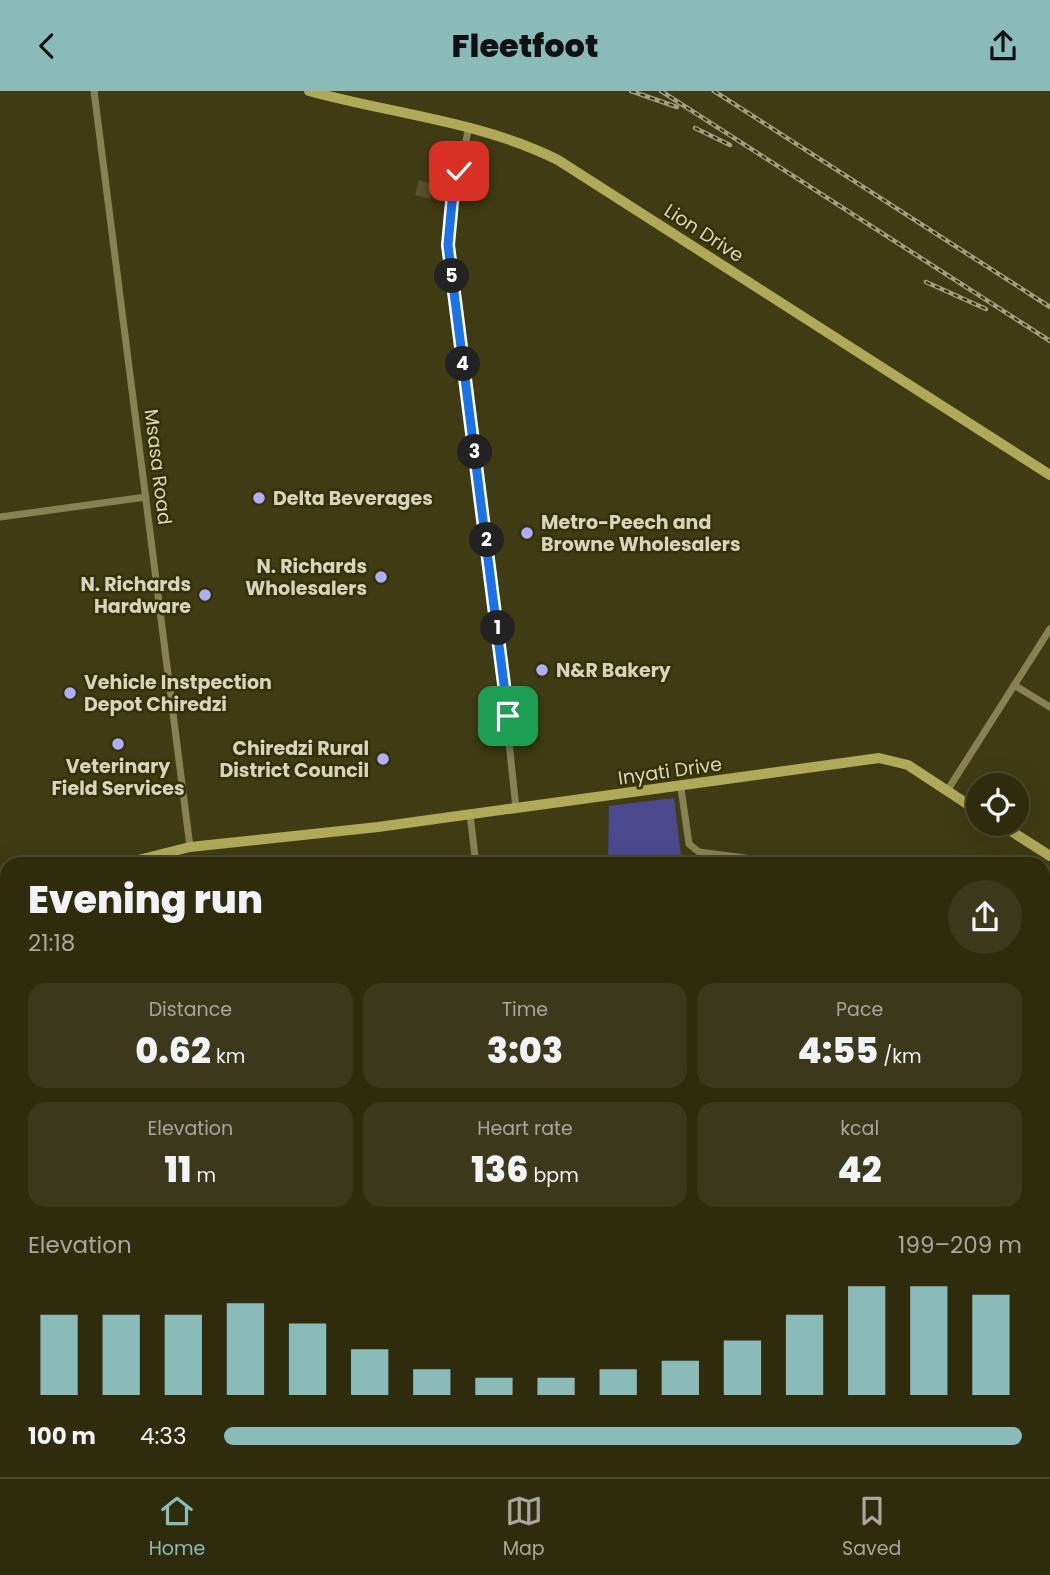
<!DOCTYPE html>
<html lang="en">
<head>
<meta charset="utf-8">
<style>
	:root { --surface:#2f2c0e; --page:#3b381c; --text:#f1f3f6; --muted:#a7a79e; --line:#4a482e; --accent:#8bbbb9 }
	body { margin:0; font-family:Poppins,sans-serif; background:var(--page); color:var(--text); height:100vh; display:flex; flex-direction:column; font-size:26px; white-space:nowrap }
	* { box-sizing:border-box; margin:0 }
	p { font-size:23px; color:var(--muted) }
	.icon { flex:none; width:38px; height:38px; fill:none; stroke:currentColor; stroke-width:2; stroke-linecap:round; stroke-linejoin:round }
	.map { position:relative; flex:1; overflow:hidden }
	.sheet { position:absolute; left:0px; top:766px; width:1050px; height:620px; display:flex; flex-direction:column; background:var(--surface); border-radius:21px 21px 0 0; box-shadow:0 7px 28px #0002,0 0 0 2px var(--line) }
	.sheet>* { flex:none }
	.fabs { position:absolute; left:966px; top:682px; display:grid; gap:14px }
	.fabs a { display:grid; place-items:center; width:63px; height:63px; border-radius:50%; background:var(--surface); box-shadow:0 7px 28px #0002,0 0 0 2px var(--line); font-size:35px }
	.pin { position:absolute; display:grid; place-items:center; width:60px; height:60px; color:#fff; margin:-30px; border-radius:14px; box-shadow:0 4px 10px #0006 }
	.km { position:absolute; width:35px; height:35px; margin:-18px; border-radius:50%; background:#222; color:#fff; font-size:19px; line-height:35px; text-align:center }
	.round { display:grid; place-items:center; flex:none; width:74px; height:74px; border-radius:37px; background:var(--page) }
	.summary { display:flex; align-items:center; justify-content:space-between; height:119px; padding:0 28px }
	h1 { font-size:38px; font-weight:800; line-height:52px }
	.metrics { display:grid; grid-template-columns:repeat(3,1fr); gap:10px; height:119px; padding:7px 28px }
	.metrics div { display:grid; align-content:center; border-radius:18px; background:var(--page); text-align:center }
	.metrics b { font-size:35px; font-weight:800 }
	.metrics small { font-size:19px; font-weight:400 }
	.metrics p { font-size:19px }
	.chart { height:196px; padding:14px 28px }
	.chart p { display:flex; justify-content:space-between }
	.chart svg { width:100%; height:126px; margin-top:7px; stroke:var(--accent); stroke-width:6 }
	ul { padding:0 28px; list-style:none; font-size:23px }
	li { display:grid; grid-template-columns:112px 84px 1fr; align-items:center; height:52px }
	li i { height:18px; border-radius:9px; background:var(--accent) }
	header { display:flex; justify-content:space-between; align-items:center; height:91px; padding:0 28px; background:var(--accent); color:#111; font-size:32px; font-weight:800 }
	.tabs { display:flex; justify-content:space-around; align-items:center; height:98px; border-top:2px solid var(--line); background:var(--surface); font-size:19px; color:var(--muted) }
	.tabs a { display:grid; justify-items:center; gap:4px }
	.tabs .selected { color:var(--accent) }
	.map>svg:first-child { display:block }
	.green { fill:#4c488e }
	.building { fill:#56522a }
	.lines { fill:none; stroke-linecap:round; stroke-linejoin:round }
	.street { stroke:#868252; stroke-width:7 }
	.secondary { stroke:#b1a95a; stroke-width:10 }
	.rail-casing { stroke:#a29f83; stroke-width:4.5 }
	.rail { stroke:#353107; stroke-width:2; stroke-dasharray:5; stroke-linecap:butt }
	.route-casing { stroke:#fff; stroke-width:14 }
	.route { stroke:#1a73e8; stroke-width:9 }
	.poi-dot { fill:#aeaefa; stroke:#353107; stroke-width:2.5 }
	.labels { text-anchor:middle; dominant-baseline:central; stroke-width:5; stroke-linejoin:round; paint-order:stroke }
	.street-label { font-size:19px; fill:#d7d5bf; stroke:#353107 }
	.poi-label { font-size:19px; font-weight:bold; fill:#d7d5bf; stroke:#353107; text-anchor:start }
</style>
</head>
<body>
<header><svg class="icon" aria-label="back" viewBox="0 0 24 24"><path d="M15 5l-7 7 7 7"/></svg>Fleetfoot<svg class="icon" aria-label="share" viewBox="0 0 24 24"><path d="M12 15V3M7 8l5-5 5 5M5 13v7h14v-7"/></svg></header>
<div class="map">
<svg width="1050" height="1386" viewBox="0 0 1050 1386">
	<rect width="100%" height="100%" fill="#3f3b13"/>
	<path class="green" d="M674 707 682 773H608L609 715Z"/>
	<path class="building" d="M419 89 434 93 430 108 415 104Z"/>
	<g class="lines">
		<g class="street">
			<path d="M94 0 190 756"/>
			<path d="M469 36 452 111 448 154 491 484 516 717"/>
			<path d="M0 426 146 406"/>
			<path d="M1014 594 1050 616"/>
			<path d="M681 697 689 753 699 761 799 774"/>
			<path d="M947 700 1050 538"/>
			<path d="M470 723 476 774"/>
			<path d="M254 768 255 774"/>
			<path d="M1043 904 1050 900"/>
			<path d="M1043 1056 1050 1098"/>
			<path d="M0 1066 7 1065"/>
			<path d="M0 1272 7 1274"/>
			<path d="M0 1352 7 1331"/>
			<path d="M1043 1370 1050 1361"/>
			<path d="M809 1379 816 1386"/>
			<path d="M937 1379 939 1386"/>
			<path d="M159 1386 162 1379"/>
			<path d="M1032 1386 1037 1379"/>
		</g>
		<g class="secondary">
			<path d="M309 0C392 23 480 30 558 69L1050 384"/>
			<path d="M1000 733 1050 765"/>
			<path d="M118 774 190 756 378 736 879 667 908 674 978 720"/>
			<path d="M0 815H7"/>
		</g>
		<defs>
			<g id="rail">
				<path d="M631 0 677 16"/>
				<path d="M661 0 1050 250"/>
				<path d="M714 0 1050 216"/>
				<path d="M695 37 730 54"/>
				<path d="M926 191 986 218"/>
			</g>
		</defs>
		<use href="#rail" class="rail-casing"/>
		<use href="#rail" class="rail"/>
	</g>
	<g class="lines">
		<defs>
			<path id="route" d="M459 80 452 111 448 154 508 625"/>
		</defs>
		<use href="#route" class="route-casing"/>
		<use href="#route" class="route"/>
	</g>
	<g class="poi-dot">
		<circle cx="259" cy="407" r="7"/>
		<circle cx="527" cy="442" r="7"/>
		<circle cx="381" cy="486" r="7"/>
		<circle cx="205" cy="504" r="7"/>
		<circle cx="542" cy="579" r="7"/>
		<circle cx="70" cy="602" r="7"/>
		<circle cx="118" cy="653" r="7"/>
		<circle cx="383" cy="668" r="7"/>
	</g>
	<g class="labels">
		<g class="street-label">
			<text transform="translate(704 142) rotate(33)">Lion Drive</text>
			<text transform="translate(158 376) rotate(83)">Msasa Road</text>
			<text transform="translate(670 680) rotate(-8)">Inyati Drive</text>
		</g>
		<g class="poi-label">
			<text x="273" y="407">Delta Beverages</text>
			<text x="541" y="431">Metro-Peech and<tspan x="541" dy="22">Browne Wholesalers</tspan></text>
			<text x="367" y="475" text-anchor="end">N. Richards<tspan x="367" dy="22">Wholesalers</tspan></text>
			<text x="191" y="493" text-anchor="end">N. Richards<tspan x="191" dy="22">Hardware</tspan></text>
			<text x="556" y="579">N&amp;R Bakery</text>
			<text x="84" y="591">Vehicle Instpection<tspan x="84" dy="22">Depot Chiredzi</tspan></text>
			<text x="369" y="657" text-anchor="end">Chiredzi Rural<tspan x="369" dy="22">District Council</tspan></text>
			<text x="118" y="675" text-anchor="middle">Veterinary<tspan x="118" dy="22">Field Services</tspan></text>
		</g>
	</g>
</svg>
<div class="fabs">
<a><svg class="icon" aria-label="locate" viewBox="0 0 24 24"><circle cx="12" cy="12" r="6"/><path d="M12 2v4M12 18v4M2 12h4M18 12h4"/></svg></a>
</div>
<div class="pin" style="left:508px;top:625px;background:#1e9e55"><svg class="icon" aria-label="arrive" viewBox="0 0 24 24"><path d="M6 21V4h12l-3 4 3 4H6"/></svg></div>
<div class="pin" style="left:459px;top:80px;background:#d93025"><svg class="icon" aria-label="check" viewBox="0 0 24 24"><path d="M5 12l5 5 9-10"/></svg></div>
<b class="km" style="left:498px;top:537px">1</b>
<b class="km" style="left:487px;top:449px">2</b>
<b class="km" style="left:475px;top:361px">3</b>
<b class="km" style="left:463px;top:273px">4</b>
<b class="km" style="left:452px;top:185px">5</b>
<section class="sheet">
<div class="summary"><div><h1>Evening run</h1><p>21:18</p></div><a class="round"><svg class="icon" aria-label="share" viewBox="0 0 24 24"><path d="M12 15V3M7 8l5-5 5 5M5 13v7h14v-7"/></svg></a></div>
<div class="metrics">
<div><p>Distance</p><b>0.62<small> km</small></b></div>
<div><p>Time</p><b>3:03</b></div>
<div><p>Pace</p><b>4:55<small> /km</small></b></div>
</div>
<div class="metrics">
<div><p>Elevation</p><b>11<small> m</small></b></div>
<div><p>Heart rate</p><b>136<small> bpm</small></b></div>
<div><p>kcal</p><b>42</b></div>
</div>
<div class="chart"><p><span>Elevation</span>199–209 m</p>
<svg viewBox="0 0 160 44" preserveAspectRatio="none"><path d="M5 44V16M15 44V16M25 44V16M35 44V12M45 44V19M55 44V28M65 44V35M75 44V38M85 44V38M95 44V35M105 44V32M115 44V25M125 44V16M135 44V6M145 44V6M155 44V9"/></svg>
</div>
<ul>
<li><b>100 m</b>4:33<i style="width:100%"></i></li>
</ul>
</section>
</div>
<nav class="tabs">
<a class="selected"><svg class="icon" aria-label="home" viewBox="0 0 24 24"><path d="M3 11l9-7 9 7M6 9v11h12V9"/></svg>Home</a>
<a><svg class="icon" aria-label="map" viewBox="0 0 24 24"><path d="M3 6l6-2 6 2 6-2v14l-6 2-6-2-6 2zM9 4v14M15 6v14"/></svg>Map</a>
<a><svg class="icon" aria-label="saved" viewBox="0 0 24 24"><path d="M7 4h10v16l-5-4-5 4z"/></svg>Saved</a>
</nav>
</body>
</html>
